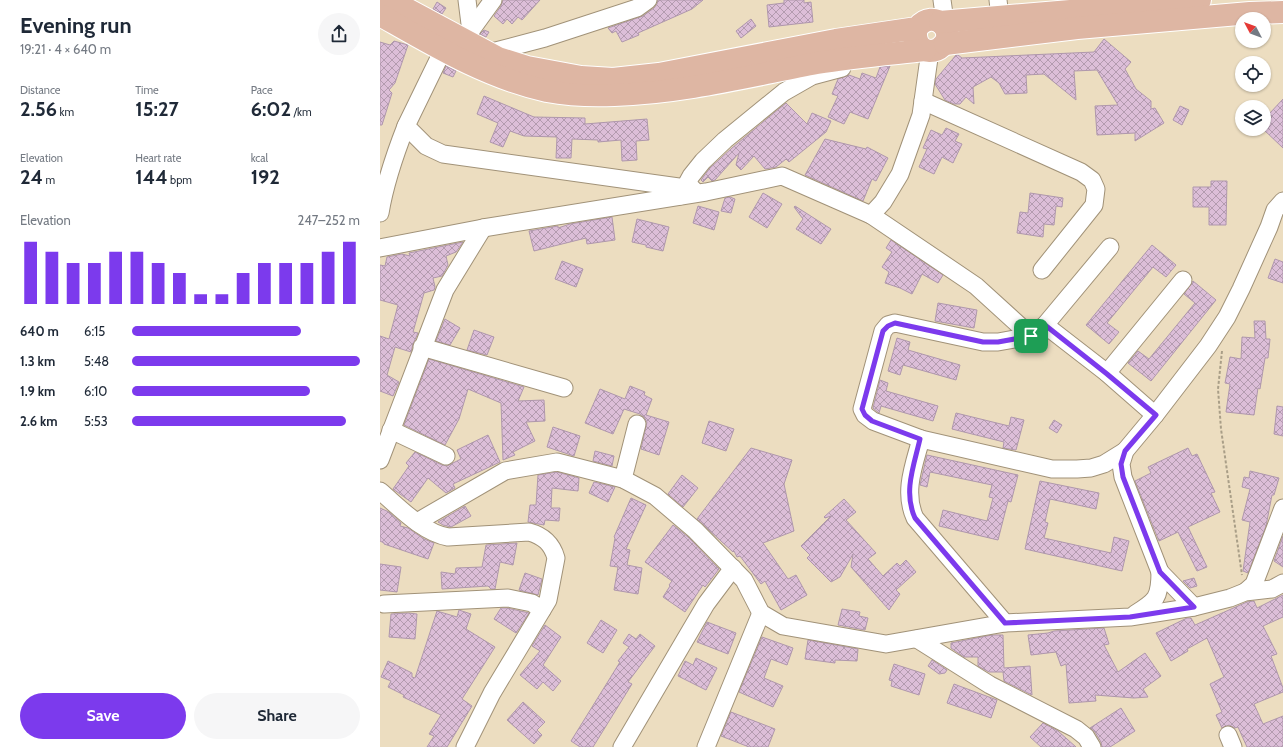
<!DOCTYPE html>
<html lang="en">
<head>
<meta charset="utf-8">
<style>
	:root { --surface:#fff; --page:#f6f6f7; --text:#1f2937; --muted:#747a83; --accent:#7c3aed }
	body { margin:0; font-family:Cabin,sans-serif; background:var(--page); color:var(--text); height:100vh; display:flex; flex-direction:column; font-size:15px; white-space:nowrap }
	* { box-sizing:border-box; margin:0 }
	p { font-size:13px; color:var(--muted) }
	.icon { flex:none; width:22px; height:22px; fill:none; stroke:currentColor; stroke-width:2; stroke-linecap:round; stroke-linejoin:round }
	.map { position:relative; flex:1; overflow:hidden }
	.panel { display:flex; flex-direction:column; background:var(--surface); width:380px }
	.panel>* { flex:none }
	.needle { width:26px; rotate:311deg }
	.fabs { position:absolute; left:855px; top:12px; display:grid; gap:8px }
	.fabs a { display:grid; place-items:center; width:36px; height:36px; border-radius:50%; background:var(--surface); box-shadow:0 1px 3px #0004; font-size:20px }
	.pin { position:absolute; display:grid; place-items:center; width:34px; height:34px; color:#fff; margin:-17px; border-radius:8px; box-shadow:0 2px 6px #0006 }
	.round { display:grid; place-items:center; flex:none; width:42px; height:42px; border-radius:21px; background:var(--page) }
	.head { display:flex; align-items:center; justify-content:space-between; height:68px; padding:0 20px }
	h1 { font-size:22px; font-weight:800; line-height:30px }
	.stats { display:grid; grid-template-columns:repeat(3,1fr); gap:6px; height:68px; padding:4px 20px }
	.stats div { display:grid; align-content:center }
	.stats b { font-size:20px; font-weight:800 }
	.stats small { font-size:11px; font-weight:400 }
	.stats p { font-size:11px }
	.chart { height:112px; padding:8px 20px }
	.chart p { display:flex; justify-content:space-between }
	.chart svg { width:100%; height:72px; margin-top:4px; stroke:var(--accent); stroke-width:6 }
	.primary-button { display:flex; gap:8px; margin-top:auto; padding:8px 20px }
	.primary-button a { flex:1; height:46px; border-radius:24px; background:var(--accent); color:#fff; font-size:16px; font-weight:800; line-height:46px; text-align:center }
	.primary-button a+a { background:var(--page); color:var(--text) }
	ul { padding:0 20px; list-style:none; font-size:13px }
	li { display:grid; grid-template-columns:64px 48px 1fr; align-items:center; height:30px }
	li i { height:10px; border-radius:5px; background:var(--accent) }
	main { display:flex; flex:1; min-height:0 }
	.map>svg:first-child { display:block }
	.building { fill:url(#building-cross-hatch); stroke:#af97ac }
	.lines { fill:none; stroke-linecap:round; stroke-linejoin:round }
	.minor-casing { stroke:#a19278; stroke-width:19 }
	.major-casing { stroke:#fff; stroke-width:24 }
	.path { stroke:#a99e87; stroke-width:2; stroke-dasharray:3 2; stroke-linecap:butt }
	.minor { stroke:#fff; stroke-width:17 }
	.major { stroke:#deb6a3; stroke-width:22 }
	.route-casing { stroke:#fff; stroke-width:8 }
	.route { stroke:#7c3aed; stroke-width:5 }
</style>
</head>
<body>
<main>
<section class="panel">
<div class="head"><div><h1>Evening run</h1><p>19:21 · 4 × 640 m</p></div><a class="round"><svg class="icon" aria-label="share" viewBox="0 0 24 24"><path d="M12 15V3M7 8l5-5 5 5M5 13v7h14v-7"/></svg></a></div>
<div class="stats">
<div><p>Distance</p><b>2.56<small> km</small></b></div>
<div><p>Time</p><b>15:27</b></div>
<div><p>Pace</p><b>6:02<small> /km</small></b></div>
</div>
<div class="stats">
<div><p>Elevation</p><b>24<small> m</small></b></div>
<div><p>Heart rate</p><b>144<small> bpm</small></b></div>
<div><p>kcal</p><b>192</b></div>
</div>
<div class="chart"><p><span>Elevation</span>247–252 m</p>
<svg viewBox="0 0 160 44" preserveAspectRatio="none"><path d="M5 44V6M15 44V12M25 44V19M35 44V19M45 44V12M55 44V12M65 44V19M75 44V25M85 44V38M95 44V38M105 44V25M115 44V19M125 44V19M135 44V19M145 44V12M155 44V6"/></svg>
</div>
<ul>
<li><b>640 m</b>6:15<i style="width:74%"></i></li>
<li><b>1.3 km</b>5:48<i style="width:100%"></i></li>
<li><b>1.9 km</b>6:10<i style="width:78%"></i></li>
<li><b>2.6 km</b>5:53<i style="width:94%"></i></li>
</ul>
<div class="primary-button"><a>Save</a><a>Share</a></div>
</section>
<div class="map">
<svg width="903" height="747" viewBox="0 0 903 747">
	<defs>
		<pattern id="building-cross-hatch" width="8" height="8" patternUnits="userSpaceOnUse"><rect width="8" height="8" fill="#dcbed8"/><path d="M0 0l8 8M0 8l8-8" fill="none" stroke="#b39baf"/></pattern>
	</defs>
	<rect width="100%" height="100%" fill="#ecddc0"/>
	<g class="building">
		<path d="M123 0H160L142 20 138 17 132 24 127 19 123 24 114 16 121 6Z"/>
		<path d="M278 0H323L312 9 258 33 259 35 242 42 236 31 232 33 228 28 263 16 274 8 277 4Z"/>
		<path d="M404 0H424V3L431 2 433 22 389 27 387 5 404 3Z"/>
		<path d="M57 2 66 8 62 14 53 9Z"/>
		<path d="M371 19 376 26 361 38 356 31Z"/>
		<path d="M104 30 109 32 106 37 100 34Z"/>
		<path d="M724 39 751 62 745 69 756 89 771 101V109L775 108 784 123 755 141V133L717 135 715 106 738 105 717 70 694 71 696 100 664 74 646 75 647 93 625 94 619 83 611 77 593 87 594 104 586 97 580 104H574L565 100 555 84 556 79 576 55H578L582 58 714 52Z"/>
		<path d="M14 41 28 45 15 83 9 90 12 93 2 125H0V42L10 45Z"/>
		<path d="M66 66 76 71 73 77 63 73Z"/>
		<path d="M510 66 488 119 470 112 464 124 448 117 458 96 452 94 458 79 469 75 480 79 482 73 496 78 500 67Z"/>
		<path d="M104 96 154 117 205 118V124L267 119 269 140 256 141 257 160 242 161 241 140 218 142V140L192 139 191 158H176L177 137 144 136 130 131 123 147 110 142 118 123 97 114Z"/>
		<path d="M903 99V148L883 129H884V125L892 117 889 114Z"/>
		<path d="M406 103 427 124 432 113 451 121 446 132 409 162 406 159 396 167 385 169 374 156 361 170 356 165 359 153 335 180 332 181 328 177 323 182 321 180 330 168 352 148Z"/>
		<path d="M800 106 809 110 802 125 793 120Z"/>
		<path d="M566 128 579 134 575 141 582 144 573 163 562 157 554 174 539 167 547 149 543 148 551 130 562 135Z"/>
		<path d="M445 139 486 149 487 147 508 158 496 181 492 179 483 201 425 175Z"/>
		<path d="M831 181H847L846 225H829V207H813V187H831Z"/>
		<path d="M383 193 402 204 387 228 369 217Z"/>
		<path d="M650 193 683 198 682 207 676 206 674 225 664 224 663 237 637 233 640 212 648 213Z"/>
		<path d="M350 197 355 199 351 213 341 211 345 198Z"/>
		<path d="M318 206 339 212 334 230 313 223Z"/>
		<path d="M415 206 451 229 441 244 416 229 423 219 414 207Z"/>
		<path d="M232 217 235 240 207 244 206 238 154 251 149 231 178 226V228L190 224Z"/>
		<path d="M257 219 289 227 283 251 266 247V245L252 242Z"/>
		<path d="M511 240 563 275 558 283 542 274 532 294 520 288 505 283 509 272 502 267 512 252 506 248Z"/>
		<path d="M83 242 76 252 66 256 68 265 62 276 53 278 55 287 54 290 44 293 33 332 38 333 33 344 31 352 15 347 7 375 19 382 13 396 0 391V336L9 339 18 305 0 300V265L5 266 7 257 22 254 30 256 29 253Z"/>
		<path d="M772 245 796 265 786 277 773 267 727 323 739 332 729 344 706 325Z"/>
		<path d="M895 259 903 262V283L888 278Z"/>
		<path d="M182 261 203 269 196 287 175 279Z"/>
		<path d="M813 281 836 300 771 381 748 363 758 351 769 359 815 303 804 294Z"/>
		<path d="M558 303 597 310 594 328 555 321Z"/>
		<path d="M65 319 80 328 70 345 56 341Z"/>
		<path d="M874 321H885L886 339H890L888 358H885L880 389 878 388 874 415 846 412 850 384 845 383 850 357 861 359 862 337 875 338Z"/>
		<path d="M94 330 114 337 107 355 87 350Z"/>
		<path d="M517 338 530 342 528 350 580 365 576 380 523 365 520 375 508 371Z"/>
		<path d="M49 359 144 387 138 401 164 400 165 421 146 422 155 441 133 452 135 455 123 460 121 403 88 389 79 419 65 445 24 425Z"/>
		<path d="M500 380 508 383 506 391 558 406 553 421 501 406 499 413 493 408Z"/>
		<path d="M250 386 265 392 264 395 272 399 266 415 289 422 279 455 261 449 267 422 264 417 260 414 244 409 233 434 205 423 220 389 245 399Z"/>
		<path d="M897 406 903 407V436L894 434Z"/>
		<path d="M576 413 629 426 631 417 644 420 636 450 623 448 624 442 572 429Z"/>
		<path d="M674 420 682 425 677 433 669 428Z"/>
		<path d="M329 421 354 429 346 451 322 443Z"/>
		<path d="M173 427 200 436 194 456 167 447Z"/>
		<path d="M108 435 120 462 73 484 75 488 66 493 48 478 31 502 13 489 29 466 26 463 35 452 62 465 67 466 81 459 77 450Z"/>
		<path d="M371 448 412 460 404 484 414 531 383 543 408 579 416 575 427 595 401 610 385 581 381 584 360 556 357 557 354 551 353 552 317 519Z"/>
		<path d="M808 448 812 456 817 454 835 492 831 493 840 512 808 527 827 567 817 571 798 532 779 541 755 481 771 473 768 467Z"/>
		<path d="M215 451 234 456 232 466 213 461Z"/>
		<path d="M547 455 638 475 631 502 628 501 618 540 559 526 563 510 607 521 613 498 609 497 612 485 550 472 547 487 540 485Z"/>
		<path d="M870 471 899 478 894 495H892L886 526 868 573 863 571 870 522 862 520 870 489 862 487 864 477 869 478Z"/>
		<path d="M177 472 199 478 198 491 172 488 171 508H180L179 521 165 520 164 525 148 522 150 505H156L158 475Z"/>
		<path d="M302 475 318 488 303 507 288 494Z"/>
		<path d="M660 481 719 493 716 509 670 499 665 522 668 523 664 538 731 553 734 537 749 541 742 571 645 549Z"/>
		<path d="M214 482 235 487 228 502 209 493Z"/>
		<path d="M251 498 266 505 246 549 250 550 247 565 262 568 258 594 234 590 238 567 230 566 235 538 234 537Z"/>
		<path d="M464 499 476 512 466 520 496 553 488 559 503 576 517 563 520 566 526 560 536 572 516 590 520 594 509 610 471 567 473 554 460 577 451 582 427 558 430 555 421 546 451 516 445 518 444 517Z"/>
		<path d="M85 506 91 516 71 527 63 525 58 522Z"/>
		<path d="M0 508 9 512 21 523 20 526 28 528 44 539 54 543 48 559 4 544V543L0 541Z"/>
		<path d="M293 525 308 537 339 569 325 587 323 585 305 612 283 597 290 586 289 585 292 581 265 562Z"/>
		<path d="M903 536V567L894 561Z"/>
		<path d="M137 543 133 565 120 562 115 589H111L108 586 62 589 61 572 75 574 76 568 102 567 106 545Z"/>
		<path d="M0 564 21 567 17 592 0 590Z"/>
		<path d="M145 573 162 579 158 595 139 590Z"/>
		<path d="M814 578 817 586 810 588 803 581Z"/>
		<path d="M903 595V617L883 626 897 654 891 656 903 688V692L874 704 883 724 903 716V747H867L858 727 855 728 849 725 842 728 836 715 842 712 830 684 844 677 827 638 807 649 808 651 791 661 776 633 807 618H811L815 625 867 602 874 601 877 608Z"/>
		<path d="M121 608H127L149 613 136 633 114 619Z"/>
		<path d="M462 609 480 612 479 616 488 618 485 630 458 625Z"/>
		<path d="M79 610 91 614 86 629 115 647 82 699 92 706 67 747H47L54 736 49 734 61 715 23 697 24 695 8 687 11 681 1 677 8 661 32 673V677L35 678 57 611 77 617Z"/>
		<path d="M28 613 37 614 35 639 9 637 11 614Z"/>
		<path d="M221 620 237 630 223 653 207 643Z"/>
		<path d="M327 622 356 633 348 654 317 642Z"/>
		<path d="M165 625 181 637 163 665 181 681 173 691 163 682 157 689 140 675 160 651 152 646Z"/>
		<path d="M724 628 729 644 724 645 738 672 765 653 781 676 763 689 768 697 754 698 715 695 716 701 689 703 686 664 681 666 676 652 651 655 648 635 668 633 674 631Z"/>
		<path d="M249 634 256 639 260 634 275 646 248 682 252 684 213 747H200L191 741 240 662 238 661 249 647 243 643Z"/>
		<path d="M612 635H623L624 668 650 666 652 695 624 681 623 672H609L598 666V657H584L571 648V643Z"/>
		<path d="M382 637 413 648 407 665 391 659 384 678 403 686 393 707 359 692Z"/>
		<path d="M428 640 478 649 477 661 455 660V663L425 659Z"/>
		<path d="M316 658 337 668 326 690 298 676 305 661 313 665Z"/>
		<path d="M552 660 567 670 565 673 559 674 548 666Z"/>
		<path d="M514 664 545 674 539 695 511 686 512 681 509 680Z"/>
		<path d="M574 684 617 700 611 718 567 703Z"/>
		<path d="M143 702 165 722 157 730 162 735 154 744 127 720Z"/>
		<path d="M741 708 755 731 730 747H722L721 742 715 732 710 728Z"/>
		<path d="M351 712 395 729 388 747H369L341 736Z"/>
		<path d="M663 723 678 731 696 747H661L650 737Z"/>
	</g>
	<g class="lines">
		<defs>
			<g id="minor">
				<path d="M87 0 91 32"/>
				<path d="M562 0 565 21"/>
				<path d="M618 0 620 17"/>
				<path d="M84 40 113 0"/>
				<path d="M63 50 26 126 46 146 63 154 313 189"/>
				<path d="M108 53 165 38 257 8 268 0"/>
				<path d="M543 101 701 172 712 180 716 189 714 205 662 270"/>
				<path d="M300 196 311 176 323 161 345 140 404 92 432 76 462 68"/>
				<path d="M0 213C5 183 15 154 26 126"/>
				<path d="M491 215 503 202 520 174 541 115 550 51"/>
				<path d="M730 247 665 325 651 336 618 342H603L515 323 508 325 503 331 482 409 485 415 493 421 541 439 672 469H697L711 468 724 464 745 451"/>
				<path d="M0 248 103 228 326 192 402 176 491 215 596 286 651 336"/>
				<path d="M665 325 727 373 775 415"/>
				<path d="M42 347 184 388"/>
				<path d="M727 373 803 280"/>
				<path d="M11 430 66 456"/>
				<path d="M541 439C534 465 523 492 535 518L625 623"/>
				<path d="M0 460 65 290 103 228"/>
				<path d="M243 479 257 424"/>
				<path d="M0 491C19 507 43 533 68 537L149 532C164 536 172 544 176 558L168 600 112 693 85 747"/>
				<path d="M37 522 125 471 177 462 243 479 275 496 315 530 364 580 381 613 403 626 506 644 625 623 750 617 814 607 850 598 865 592 892 589 903 583"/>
				<path d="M780 572 743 477 741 464 745 451 775 415 828 346 847 317 861 289 889 227 895 210 903 201"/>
				<path d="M865 592 874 584 903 508"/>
				<path d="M4 604 128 598 152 603 162 610"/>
				<path d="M755 614C776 601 780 598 780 572L814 607"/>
				<path d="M537 639 610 685 696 729 706 737 712 747"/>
				<path d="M848 735 853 747"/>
				<path d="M242 747 326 604 353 568"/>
				<path d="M326 747 381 613"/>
			</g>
			<g id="major">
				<path d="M10 0 118 58 147 67 201 77 233 79 279 74 456 40 537 28C554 6 579 33 561 47 558 50 554 51 550 51 538 50 534 38 537 28"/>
				<path d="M0 15C53 45 107 78 167 91 189 95 211 96 234 95 302 93 369 76 437 63 472 57 509 54 545 50"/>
				<path d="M560 22 820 0"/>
				<path d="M565 44 697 28 870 13 903 12"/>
			</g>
		</defs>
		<use href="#minor" class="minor-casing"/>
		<use href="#major" class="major-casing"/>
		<path class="path" d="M842 351 838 389 841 429 862 575"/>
		<use href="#minor" class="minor"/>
		<use href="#major" class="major"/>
	</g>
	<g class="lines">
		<defs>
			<path id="route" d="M515 323 603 342H618L651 336 665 325 727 374 776 415 745 451 741 464 743 477 780 572 814 607 750 617 625 623 535 518C523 492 534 465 540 439L492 421 485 415 482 409 503 331 508 326Z"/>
		</defs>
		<use href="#route" class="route-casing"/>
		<use href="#route" class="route"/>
	</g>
</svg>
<div class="fabs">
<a><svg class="needle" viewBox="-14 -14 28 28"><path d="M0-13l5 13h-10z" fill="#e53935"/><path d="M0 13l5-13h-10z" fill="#747a83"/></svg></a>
<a><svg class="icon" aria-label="locate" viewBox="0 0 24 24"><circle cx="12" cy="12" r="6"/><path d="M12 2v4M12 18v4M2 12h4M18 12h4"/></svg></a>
<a><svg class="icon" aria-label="layers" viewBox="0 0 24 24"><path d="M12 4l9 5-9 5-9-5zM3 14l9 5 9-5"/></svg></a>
</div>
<div class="pin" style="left:651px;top:336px;background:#1e9e55"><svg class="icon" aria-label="arrive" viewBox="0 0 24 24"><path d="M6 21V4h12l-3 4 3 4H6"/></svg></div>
</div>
</main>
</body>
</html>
